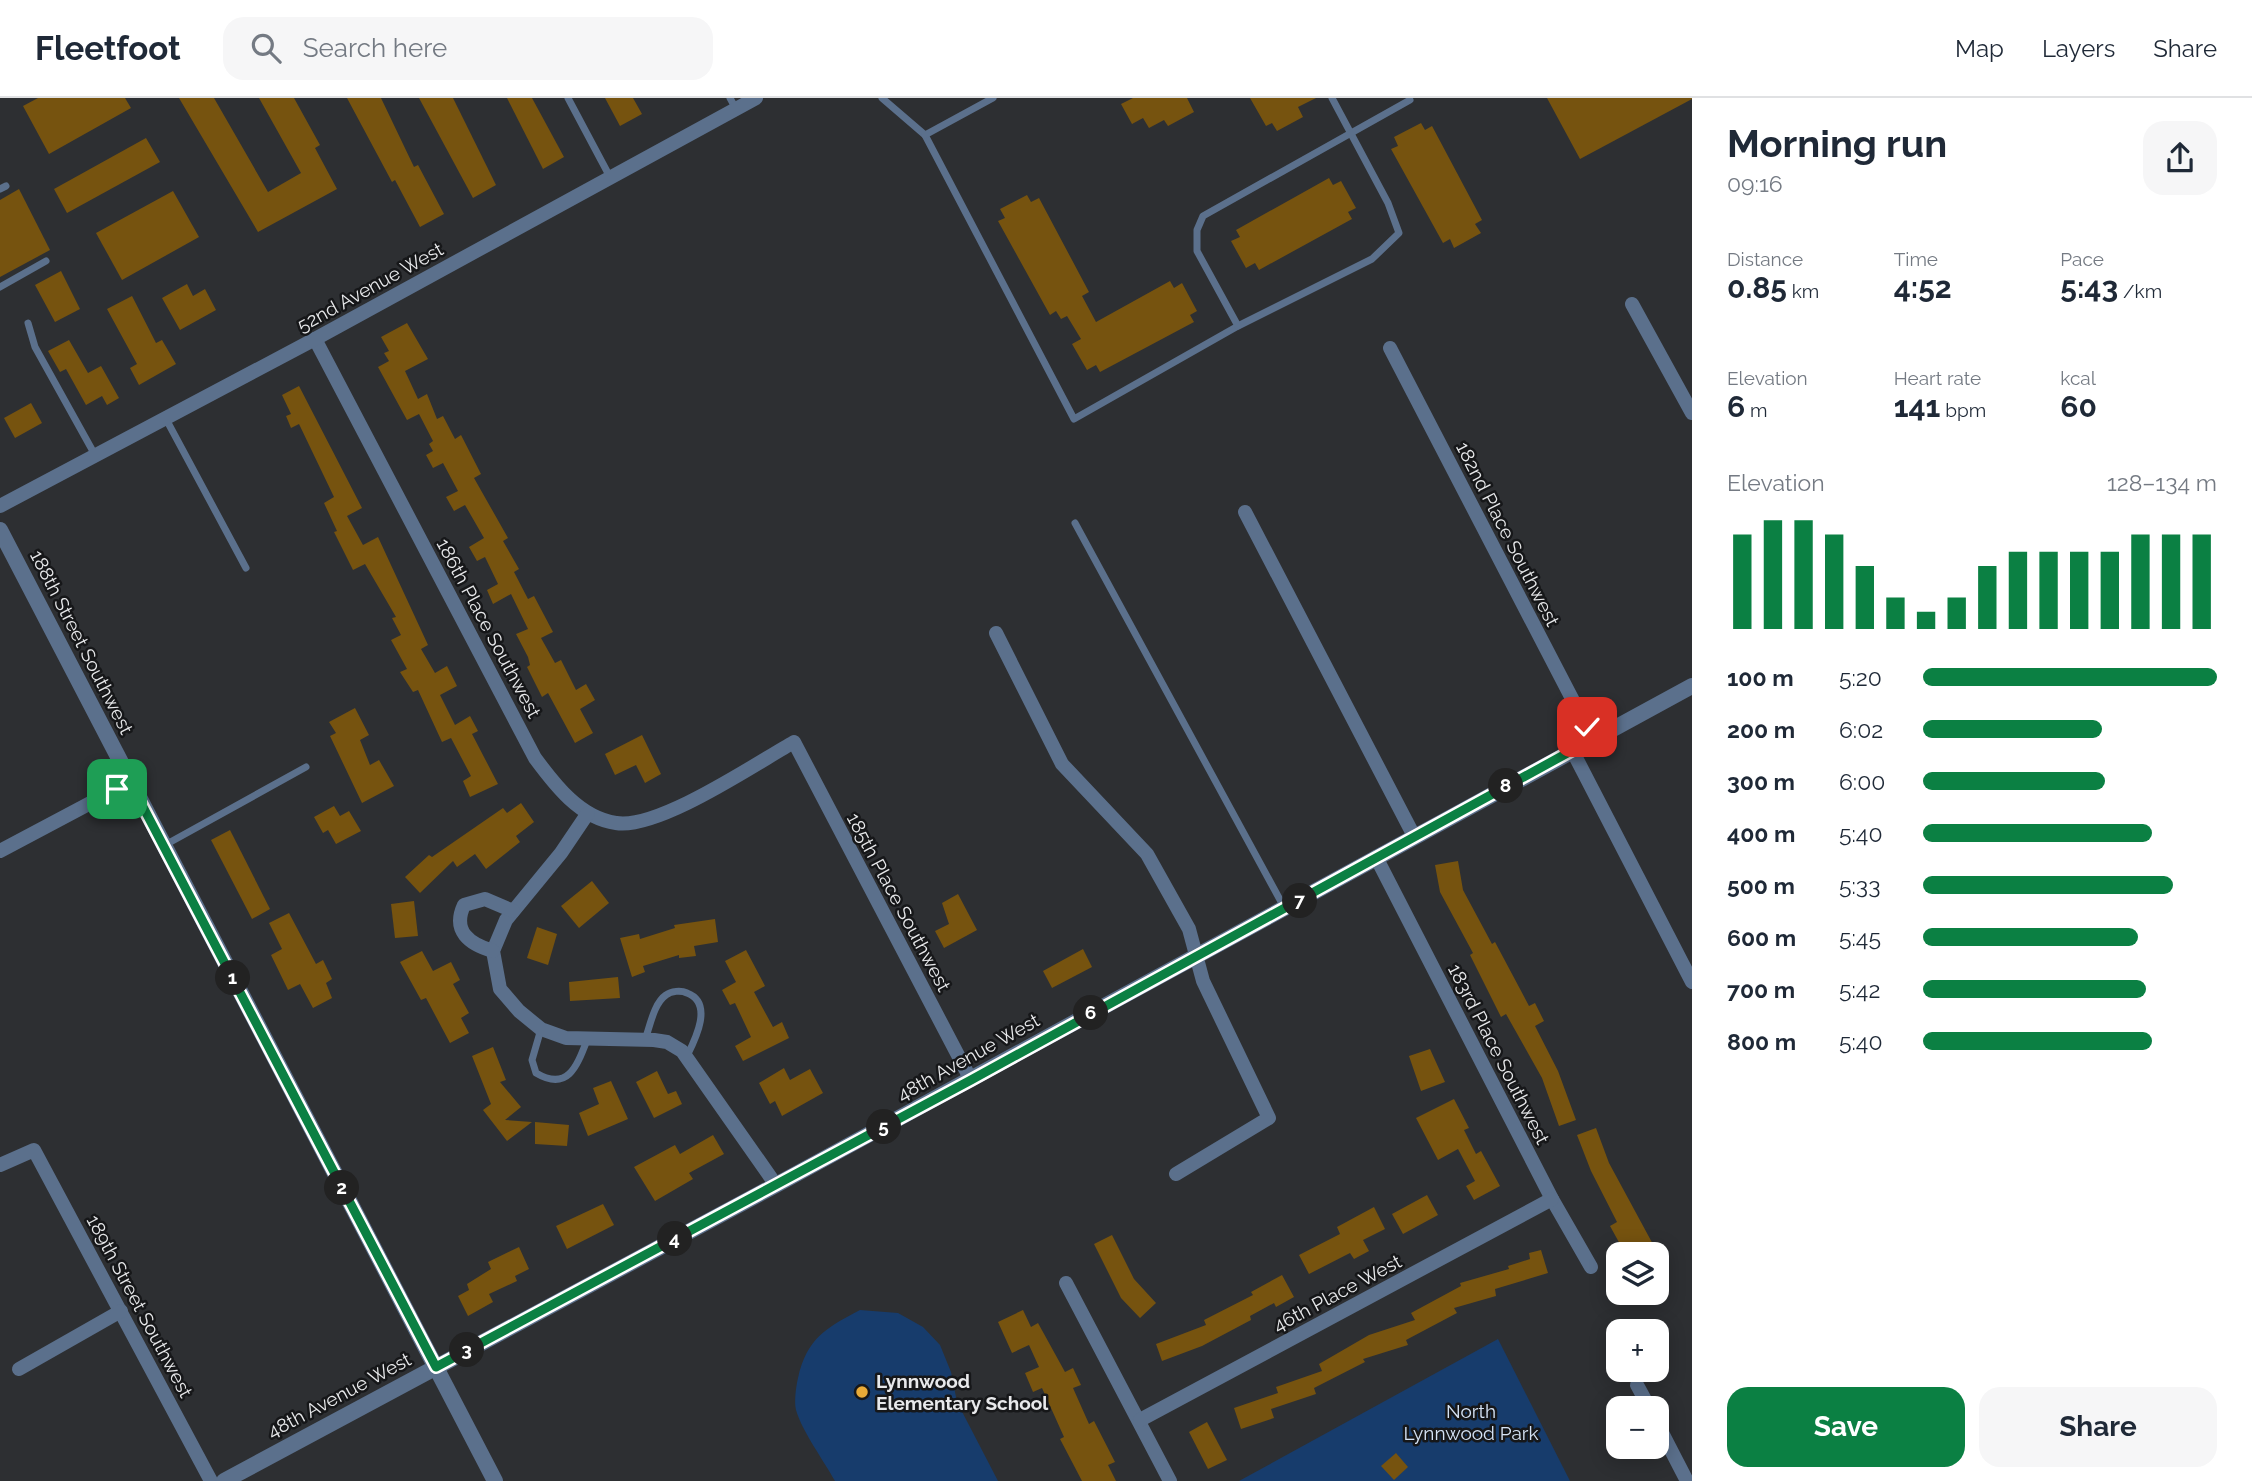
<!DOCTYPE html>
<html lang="en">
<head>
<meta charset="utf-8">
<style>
	:root { --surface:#fff; --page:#f6f6f7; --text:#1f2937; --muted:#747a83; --line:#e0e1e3; --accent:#0b8043 }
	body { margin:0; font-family:Raleway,sans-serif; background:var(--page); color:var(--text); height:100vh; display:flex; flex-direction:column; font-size:26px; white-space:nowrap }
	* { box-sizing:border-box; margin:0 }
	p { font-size:23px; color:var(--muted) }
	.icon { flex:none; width:38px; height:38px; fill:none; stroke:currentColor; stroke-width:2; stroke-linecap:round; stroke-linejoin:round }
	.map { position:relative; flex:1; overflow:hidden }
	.panel { display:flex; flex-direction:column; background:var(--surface); width:560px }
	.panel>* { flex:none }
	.buttons { position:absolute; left:1606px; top:1144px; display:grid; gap:14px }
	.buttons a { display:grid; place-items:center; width:63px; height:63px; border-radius:14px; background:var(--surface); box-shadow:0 4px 18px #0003; font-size:35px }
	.pin { position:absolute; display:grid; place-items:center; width:60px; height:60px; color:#fff; margin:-30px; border-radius:14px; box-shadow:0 4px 10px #0006 }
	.km { position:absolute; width:35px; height:35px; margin:-18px; border-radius:50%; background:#222; color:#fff; font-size:19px; line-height:35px; text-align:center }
	.round { display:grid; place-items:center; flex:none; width:74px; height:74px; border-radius:21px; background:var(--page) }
	.summary { display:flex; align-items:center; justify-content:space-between; height:119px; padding:0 35px }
	h1 { font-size:38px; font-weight:700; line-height:52px }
	.figures { display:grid; grid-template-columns:repeat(3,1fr); gap:10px; height:119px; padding:7px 35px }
	.figures div { display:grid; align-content:center }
	.figures b { font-size:30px; font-weight:700 }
	.figures small { font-size:19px; font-weight:400 }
	.figures p { font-size:19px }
	.chart { height:196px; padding:14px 35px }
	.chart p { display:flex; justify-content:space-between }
	.chart svg { width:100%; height:126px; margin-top:7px; stroke:var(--accent); stroke-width:6 }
	.cta { display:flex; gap:14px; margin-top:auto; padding:14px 35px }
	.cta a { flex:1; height:80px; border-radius:21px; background:var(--accent); color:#fff; font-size:28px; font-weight:700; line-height:80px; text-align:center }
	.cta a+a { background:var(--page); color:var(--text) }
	ul { padding:0 35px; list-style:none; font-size:23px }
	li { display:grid; grid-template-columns:112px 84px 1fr; align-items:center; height:52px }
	li i { height:18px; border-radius:9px; background:var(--accent) }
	header { display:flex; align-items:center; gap:42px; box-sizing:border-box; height:98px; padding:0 35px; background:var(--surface); border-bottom:2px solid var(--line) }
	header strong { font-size:33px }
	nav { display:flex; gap:38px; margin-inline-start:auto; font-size:24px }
	.search { width:490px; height:63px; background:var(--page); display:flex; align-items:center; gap:18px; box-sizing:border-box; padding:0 24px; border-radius:21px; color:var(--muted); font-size:26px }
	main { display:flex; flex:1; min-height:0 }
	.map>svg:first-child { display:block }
	.green { fill:#173c6c }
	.building { fill:#76530f }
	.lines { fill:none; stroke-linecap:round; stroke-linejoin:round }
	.service { stroke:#5b708c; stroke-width:7 }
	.minor { stroke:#5b708c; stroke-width:14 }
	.tertiary { stroke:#5b708c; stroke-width:16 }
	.route-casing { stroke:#fff; stroke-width:14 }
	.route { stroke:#0b8043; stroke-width:9 }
	.poi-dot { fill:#e9ab38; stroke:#161719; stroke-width:2.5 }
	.labels { text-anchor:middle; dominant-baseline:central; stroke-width:5; stroke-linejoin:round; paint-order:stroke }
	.street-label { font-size:19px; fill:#e8e9eb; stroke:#161719 }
	.poi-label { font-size:19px; font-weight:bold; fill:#e8e9eb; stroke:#161719; text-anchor:start }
	.park-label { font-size:19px; fill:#d5e3f5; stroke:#161719 }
</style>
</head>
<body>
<header>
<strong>Fleetfoot</strong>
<div class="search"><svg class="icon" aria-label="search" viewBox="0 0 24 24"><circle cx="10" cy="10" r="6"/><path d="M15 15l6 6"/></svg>Search here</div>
<nav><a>Map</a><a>Layers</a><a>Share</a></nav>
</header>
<main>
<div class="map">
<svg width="1692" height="1383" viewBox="0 0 1692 1383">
	<rect width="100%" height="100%" fill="#2d2f32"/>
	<g class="green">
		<path d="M860 1212 898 1215 923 1229 940 1247 951 1274 957 1304 998 1383H835C824 1363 802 1333 796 1312 794 1303 796 1289 798 1280 807 1240 826 1230 860 1212Z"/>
		<path d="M1498 1241 1570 1383H1239Z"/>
	</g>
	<g class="building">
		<path d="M38 0H125L131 10 49 56 23 8Z"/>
		<path d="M179 0H214L268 94 301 75 259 0H294L320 47 315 50 337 91 258 134Z"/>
		<path d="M347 0H381L414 69 418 67 444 116 420 129 395 82 392 84Z"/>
		<path d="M419 0H453L496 87 473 100Z"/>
		<path d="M507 0H532L564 59 543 71Z"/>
		<path d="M605 0H633L642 16 620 28Z"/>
		<path d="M1133 0H1187L1194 14 1168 28 1164 22 1149 30 1143 20 1132 26 1121 6Z"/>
		<path d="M1250 0H1316L1298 9 1303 19 1277 33 1272 25 1266 28Z"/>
		<path d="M1547 0H1692V1L1580 61Z"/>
		<path d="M1421 25 1425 32 1432 28 1482 122 1475 126 1481 135 1454 150 1450 141 1443 145 1391 51 1398 48 1394 39Z"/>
		<path d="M146 40 160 64 67 115 54 91Z"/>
		<path d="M1329 80 1333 87 1341 83 1356 110 1348 114 1352 121 1259 172 1255 165 1246 170 1231 143 1240 139 1236 132Z"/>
		<path d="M19 91 50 152 0 179V102Z"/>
		<path d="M173 93 199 139 122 182 96 135Z"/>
		<path d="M1027 97 1031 104 1039 100 1089 194 1082 198 1096 224 1170 183 1174 190 1182 185 1197 213 1190 217 1194 224 1100 274 1096 267 1087 272 1072 246 1081 241 1067 218 1061 221 1056 213 1050 217 998 123 1005 120 1000 111Z"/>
		<path d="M61 173 80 211 55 224 35 187Z"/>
		<path d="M187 186 193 198 205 191 216 212 180 232 162 200Z"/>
		<path d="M132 198 156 245 162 242 176 266 139 287 130 270 137 266 107 211Z"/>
		<path d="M407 225 428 261 405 273 418 301 427 296 437 321 443 318 455 341 461 337 481 376 474 380 508 440 503 443 519 471 514 474 528 501 534 498 553 534 541 540 555 565 561 562 576 592 586 586 595 602 580 611 593 635 575 645 548 595 542 599 527 569 530 567 528 559 516 536 528 531 511 496 493 506 487 492 498 486 485 459 477 463 469 449 484 440 465 407 454 413 446 399 458 393 443 365 433 370 426 357 433 353 429 346 433 343 419 316 407 322 378 269 389 263 384 255 389 253 381 239Z"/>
		<path d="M69 242 88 275 101 268 119 300 107 307 102 298 86 307 66 271 60 274 48 253Z"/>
		<path d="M299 288 362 410 347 418 363 447 378 439 428 547 421 551 435 575 447 568 457 588 440 597 455 627 470 618 478 633 472 636 498 686 470 699 463 683 471 678 451 640 442 644 418 592 413 594 400 574 407 571 391 542 401 537 392 520 396 519 365 466 353 472 334 434 337 433 324 405 334 399 299 326 291 330 286 318 291 316 282 297Z"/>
		<path d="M31 305 42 325 15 340 4 320Z"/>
		<path d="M355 610 369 637 360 642 370 667 379 662 394 688 362 705 330 638 336 635 329 624Z"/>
		<path d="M642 637 661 676 645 685 636 667 615 677 605 656Z"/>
		<path d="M521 705 534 724 516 738 520 744 486 771 475 756 457 769 453 763 420 795 405 779 429 757 432 759 503 710 507 715Z"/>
		<path d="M334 708 340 718 349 713 361 733 336 746 328 732 323 735 314 719Z"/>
		<path d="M230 732 270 811 252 821 211 742Z"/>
		<path d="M1458 763 1463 792 1492 846 1495 844 1529 908 1535 905 1544 923 1535 928 1558 973 1576 1022 1559 1028 1542 980 1506 916 1501 919 1470 857 1473 855 1440 794 1435 767Z"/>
		<path d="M592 783 609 805 579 830 561 808Z"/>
		<path d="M958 796 977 832 944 850 935 833 949 826 942 805Z"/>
		<path d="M414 803 418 838 395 840 391 806Z"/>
		<path d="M289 815 316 866 323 862 332 881 326 885 332 900 313 910 300 886 288 892 271 857 282 851 269 825Z"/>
		<path d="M715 821 718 844 694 848 696 858 679 860V857L643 868 645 874 632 879 620 840 639 836 640 841 675 830 674 827Z"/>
		<path d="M537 829 557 836 548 867 527 860Z"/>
		<path d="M1083 851 1092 869 1052 890 1043 873Z"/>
		<path d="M746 852 765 888 754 894 773 929 782 924 789 940 743 963 735 948 751 939 735 905 730 907 722 892 736 884 725 863Z"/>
		<path d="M422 853 433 873 451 864 460 882 453 886 469 915 461 920 469 935 450 945 426 900 421 902 400 864Z"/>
		<path d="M618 879 620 900 570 903 569 884Z"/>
		<path d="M493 949 506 982 500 984 521 1009 505 1022 532 1024 507 1043 483 1012 491 1006 472 958Z"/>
		<path d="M1430 951 1445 984 1421 993 1409 958Z"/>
		<path d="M784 970 790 982 810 971 823 995 782 1018 775 1003 770 1006 759 985Z"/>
		<path d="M657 973 668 996 676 993 682 1006 654 1020 636 984Z"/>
		<path d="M611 983 628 1021 588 1038 579 1015 599 1006 593 990Z"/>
		<path d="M1454 1001 1469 1030 1464 1032 1476 1056 1481 1053 1500 1088 1474 1102 1466 1088 1475 1083 1458 1051 1438 1062 1416 1020Z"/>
		<path d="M535 1024 569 1027 567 1048 535 1046Z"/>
		<path d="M1596 1030 1609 1065 1655 1150 1643 1157H1626L1610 1128 1617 1124 1591 1073 1577 1037Z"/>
		<path d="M713 1037 724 1056 689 1075 693 1081 655 1103 634 1069 675 1047 680 1056Z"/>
		<path d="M1427 1097 1438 1117 1403 1136 1392 1116Z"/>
		<path d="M603 1106 614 1127 567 1151 556 1128Z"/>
		<path d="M1374 1109 1385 1131 1363 1142 1369 1153 1354 1161 1350 1155 1309 1176 1299 1157 1340 1136 1337 1129Z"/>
		<path d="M1112 1137 1134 1181 1156 1205 1140 1220 1121 1200 1094 1146Z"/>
		<path d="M519 1149 529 1171 515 1178 517 1183 489 1196 493 1204 468 1218 458 1198 469 1192 467 1186 491 1171 488 1164Z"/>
		<path d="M1541 1152 1548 1175 1495 1191 1496 1198 1454 1210 1457 1215 1406 1242 1408 1247 1363 1261 1365 1264 1314 1290 1316 1296 1271 1311 1274 1320 1241 1331 1234 1310 1278 1295 1276 1289 1322 1273 1319 1266 1369 1237 1415 1222 1411 1215 1461 1188 1460 1185 1509 1171 1508 1168 1530 1161 1529 1155Z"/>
		<path d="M1282 1177 1294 1199 1276 1209 1274 1205 1250 1218 1251 1222 1202 1248 1162 1263 1156 1246 1206 1227 1204 1222 1253 1197 1251 1194Z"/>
		<path d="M1023 1212 1031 1229 1038 1225 1065 1274 1073 1270 1081 1287 1073 1290 1089 1326 1094 1323 1115 1364 1108 1367 1116 1383H1082L1060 1341 1064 1339 1042 1290 1033 1294 1025 1275 1039 1269 1029 1247 1012 1255 998 1224Z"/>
		<path d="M1207 1324 1227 1362 1208 1371 1189 1334Z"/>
		<path d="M1396 1355 1408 1369 1394 1382 1381 1368Z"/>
	</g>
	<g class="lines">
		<g class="service">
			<path d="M568 0 610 79"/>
			<path d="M730 0 736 11"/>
			<path d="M882 0 925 37 1074 321 1238 228 1372 161 1399 135 1388 105 1332 0"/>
			<path d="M925 37 993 0"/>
			<path d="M0 91 6 88"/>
			<path d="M0 189 46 163"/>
			<path d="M28 225 35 249 95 357"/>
			<path d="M1238 228 1197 153V132L1203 118 1410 2"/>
			<path d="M166 321 246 470"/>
			<path d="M1075 425 1285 811"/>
			<path d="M165 747 306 669"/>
			<path d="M541 931 532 962 536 975C568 994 577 968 587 942"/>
			<path d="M645 942C650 928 654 905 666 897 671 893 681 892 687 895 714 905 695 942 687 958"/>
		</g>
		<g class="minor">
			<path d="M1632 206 1692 315"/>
			<path d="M315 241 535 660C555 687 580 720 616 725 658 732 755 666 794 644L971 982"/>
			<path d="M1390 250 1593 641"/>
			<path d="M0 408 315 241 756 0"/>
			<path d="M1245 414 1414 738"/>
			<path d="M996 535 1062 666 1147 756 1189 831 1203 883 1269 1020 1176 1076"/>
			<path d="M1572 652 1692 884"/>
			<path d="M588 715 561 755 506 822 493 853 500 891 519 913 541 931 566 940 654 942 667 944 682 953 776 1087"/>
			<path d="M0 753 130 684"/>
			<path d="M1376 759 1552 1101 1591 1169"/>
			<path d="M493 853C469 846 452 833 464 807L485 801 513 813"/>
			<path d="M0 1067 34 1052 211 1383"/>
			<path d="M1066 1185 1170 1383"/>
			<path d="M19 1271 121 1213"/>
			<path d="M1637 1287 1650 1311"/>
			<path d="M1140 1322 1552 1101"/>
			<path d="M1657 1325 1687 1383"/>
		</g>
		<g class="tertiary">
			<path d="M0 432 495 1383"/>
			<path d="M224 1383 776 1087 1692 588"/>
		</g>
	</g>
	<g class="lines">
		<defs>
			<path id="route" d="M117 691 130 684 436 1269 971 982 1593 641 1587 629"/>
		</defs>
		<use href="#route" class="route-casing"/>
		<use href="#route" class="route"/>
	</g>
	<circle class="poi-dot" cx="862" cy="1294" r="7"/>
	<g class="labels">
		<g class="street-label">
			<text transform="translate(370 189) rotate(-29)">52nd Avenue West</text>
			<text transform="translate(1508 436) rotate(63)">182nd Place Southwest</text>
			<text transform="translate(489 530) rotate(62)">186th Place Southwest</text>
			<text transform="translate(82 544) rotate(63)">188th Street Southwest</text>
			<text transform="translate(899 804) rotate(62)">185th Place Southwest</text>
			<text transform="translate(1499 956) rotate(63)">183rd Place Southwest</text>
			<text transform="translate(968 959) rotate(-29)">48th Avenue West</text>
			<text transform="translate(1337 1195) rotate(-28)">46th Place West</text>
			<text transform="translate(140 1208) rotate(62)">189th Street Southwest</text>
			<text transform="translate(339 1297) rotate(-28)">48th Avenue West</text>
		</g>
		<g class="poi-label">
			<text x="876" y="1283">Lynnwood<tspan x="876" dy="22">Elementary School</tspan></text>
		</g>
		<g class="park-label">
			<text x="1471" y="1313">North<tspan x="1471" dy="22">Lynnwood Park</tspan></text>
		</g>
	</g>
</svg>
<div class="buttons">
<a><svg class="icon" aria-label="layers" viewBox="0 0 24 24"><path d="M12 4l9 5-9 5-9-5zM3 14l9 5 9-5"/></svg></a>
<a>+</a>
<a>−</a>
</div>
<div class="pin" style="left:117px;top:691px;background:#1e9e55"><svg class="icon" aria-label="arrive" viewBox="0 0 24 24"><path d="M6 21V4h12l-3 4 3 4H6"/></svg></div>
<div class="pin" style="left:1587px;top:629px;background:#d93025"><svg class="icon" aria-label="check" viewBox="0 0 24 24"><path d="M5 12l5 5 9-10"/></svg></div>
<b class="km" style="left:233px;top:880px">1</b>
<b class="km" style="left:342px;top:1090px">2</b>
<b class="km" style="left:467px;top:1252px">3</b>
<b class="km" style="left:675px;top:1141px">4</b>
<b class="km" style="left:884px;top:1029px">5</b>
<b class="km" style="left:1091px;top:915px">6</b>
<b class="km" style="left:1300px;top:803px">7</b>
<b class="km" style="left:1506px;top:688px">8</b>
</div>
<section class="panel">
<div class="summary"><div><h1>Morning run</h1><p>09:16</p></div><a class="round"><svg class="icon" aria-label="share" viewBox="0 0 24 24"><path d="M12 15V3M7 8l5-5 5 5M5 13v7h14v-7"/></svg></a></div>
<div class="figures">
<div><p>Distance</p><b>0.85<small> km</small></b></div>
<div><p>Time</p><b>4:52</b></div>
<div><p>Pace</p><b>5:43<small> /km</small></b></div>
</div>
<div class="figures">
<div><p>Elevation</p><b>6<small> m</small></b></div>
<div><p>Heart rate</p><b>141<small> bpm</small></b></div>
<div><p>kcal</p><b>60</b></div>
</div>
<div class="chart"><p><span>Elevation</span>128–134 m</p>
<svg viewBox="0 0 160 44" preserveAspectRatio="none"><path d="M5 44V11M15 44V6M25 44V6M35 44V11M45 44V22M55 44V33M65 44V38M75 44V33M85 44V22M95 44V17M105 44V17M115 44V17M125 44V17M135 44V11M145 44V11M155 44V11"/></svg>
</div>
<ul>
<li><b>100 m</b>5:20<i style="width:100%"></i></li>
<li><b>200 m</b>6:02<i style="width:61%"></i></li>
<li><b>300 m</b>6:00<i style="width:62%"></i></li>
<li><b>400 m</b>5:40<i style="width:78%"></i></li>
<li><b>500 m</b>5:33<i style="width:85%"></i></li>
<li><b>600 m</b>5:45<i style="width:73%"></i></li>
<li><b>700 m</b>5:42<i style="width:76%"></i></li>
<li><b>800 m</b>5:40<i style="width:78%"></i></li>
</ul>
<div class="cta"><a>Save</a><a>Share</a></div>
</section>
</main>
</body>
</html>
